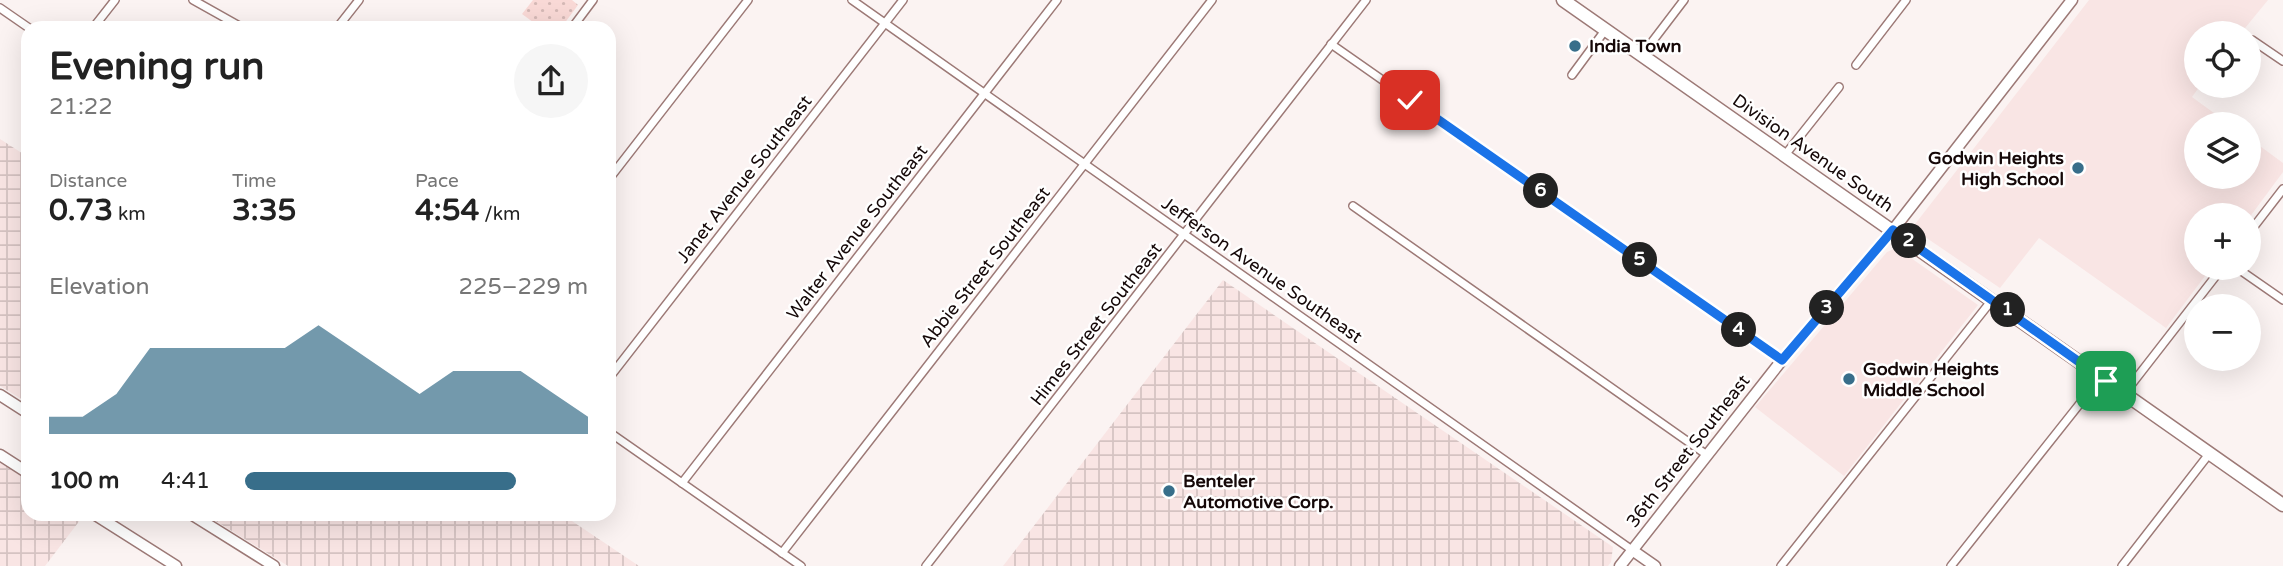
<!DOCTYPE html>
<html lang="en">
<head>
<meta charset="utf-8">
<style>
	:root { --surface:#fff; --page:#f6f6f6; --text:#222; --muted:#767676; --accent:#386e8a }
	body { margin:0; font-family:"Varela Round",sans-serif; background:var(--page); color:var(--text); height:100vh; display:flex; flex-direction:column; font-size:26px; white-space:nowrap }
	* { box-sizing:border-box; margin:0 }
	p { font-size:23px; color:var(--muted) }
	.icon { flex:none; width:38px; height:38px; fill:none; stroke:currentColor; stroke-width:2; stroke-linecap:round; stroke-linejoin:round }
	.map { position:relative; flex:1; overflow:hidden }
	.sheet { position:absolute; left:21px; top:21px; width:595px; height:500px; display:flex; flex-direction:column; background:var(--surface); border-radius:21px; box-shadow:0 7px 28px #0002 }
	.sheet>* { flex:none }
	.controls { position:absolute; left:2184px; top:21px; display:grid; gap:14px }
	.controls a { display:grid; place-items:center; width:77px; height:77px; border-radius:50%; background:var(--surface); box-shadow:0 7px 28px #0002; font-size:35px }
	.pin { position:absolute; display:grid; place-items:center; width:60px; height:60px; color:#fff; margin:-30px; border-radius:14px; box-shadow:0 4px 10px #0006 }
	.km { position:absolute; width:35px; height:35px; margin:-18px; border-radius:50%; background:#222; color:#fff; font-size:19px; line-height:35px; text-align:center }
	.round { display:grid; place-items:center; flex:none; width:74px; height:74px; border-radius:37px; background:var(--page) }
	.headline { display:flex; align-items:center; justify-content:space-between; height:119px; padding:0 28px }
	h1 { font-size:38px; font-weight:700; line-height:52px }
	.figures { display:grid; grid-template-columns:repeat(3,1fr); gap:10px; height:119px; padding:7px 28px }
	.figures div { display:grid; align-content:center }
	.figures b { font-size:30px; font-weight:700 }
	.figures small { font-size:19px; font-weight:400 }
	.figures p { font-size:19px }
	.chart { height:196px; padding:14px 28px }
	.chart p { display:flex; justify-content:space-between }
	.chart svg { width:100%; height:126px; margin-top:7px; fill:var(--accent); opacity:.7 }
	ul { padding:0 28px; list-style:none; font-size:23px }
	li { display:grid; grid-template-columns:112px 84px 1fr; align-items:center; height:52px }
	li i { height:18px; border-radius:9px; background:var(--accent) }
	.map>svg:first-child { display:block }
	.built { fill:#f9e5e4 }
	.industrial { fill:url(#industrial-grid) }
	.park { fill:url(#park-dots) }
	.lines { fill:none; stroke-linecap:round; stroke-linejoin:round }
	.street-casing { stroke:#9c7976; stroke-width:10 }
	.secondary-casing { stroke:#9c7976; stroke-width:13 }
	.primary-casing { stroke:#9c7976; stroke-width:15 }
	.street { stroke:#fff; stroke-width:7 }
	.secondary { stroke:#fff; stroke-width:10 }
	.primary { stroke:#fff; stroke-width:12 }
	.route-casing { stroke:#fff; stroke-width:14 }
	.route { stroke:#1a73e8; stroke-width:9 }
	.poi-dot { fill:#386e8a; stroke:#fff; stroke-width:2.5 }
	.labels { text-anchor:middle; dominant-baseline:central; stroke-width:5; stroke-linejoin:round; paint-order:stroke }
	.poi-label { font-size:18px; font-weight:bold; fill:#150808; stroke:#fff; text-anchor:start }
	.street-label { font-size:18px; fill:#150808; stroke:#fff }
</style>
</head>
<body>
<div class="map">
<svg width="2283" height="566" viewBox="0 0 2283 566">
	<defs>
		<pattern id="industrial-grid" width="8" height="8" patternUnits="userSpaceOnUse" patternTransform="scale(1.75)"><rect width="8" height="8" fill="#f9e5e4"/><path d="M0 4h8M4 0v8" fill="none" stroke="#d5c3c2"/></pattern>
		<pattern id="park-dots" width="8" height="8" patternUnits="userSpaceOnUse" patternTransform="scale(1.75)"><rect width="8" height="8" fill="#f9d9d6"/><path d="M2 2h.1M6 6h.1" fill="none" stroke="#d5b9b6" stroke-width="1.8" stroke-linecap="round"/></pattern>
	</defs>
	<rect width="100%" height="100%" fill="#fbf3f2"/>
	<g class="built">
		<path d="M2089 0H2268L2241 33H2196V86H2200L2192 97 2229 124H2196V177H2249V138L2283 163V172L2249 218 2196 215V268H2211L2166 328 2039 238 2000 288 1912 228Z"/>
		<path d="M1894 249 1901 251 1978 305 1844 476 1755 407 1887 252Z"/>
	</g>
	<g class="industrial">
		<path d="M0 139 28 157V403L0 386Z"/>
		<path d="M1223 280 1613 547 1611 562 1608 566H1003Z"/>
		<path d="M0 463 28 480V514L84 515 45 566H0Z"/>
		<path d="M206 515H563L639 566H288Z"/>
	</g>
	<path class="park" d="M533 0H572L578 5 561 28H541L522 14Z"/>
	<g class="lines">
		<defs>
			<g id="street">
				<path d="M193 0 243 28"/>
				<path d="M852 0 1632 550"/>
				<path d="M0 8 29 28"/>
				<path d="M93 28 115 0"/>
				<path d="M337 28 359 0"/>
				<path d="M572 28 593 0"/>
				<path d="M2252 40 2283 61"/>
				<path d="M1331 44 1782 360"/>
				<path d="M1642 55 1684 0"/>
				<path d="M1856 65 1906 0"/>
				<path d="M1572 75 1606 29"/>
				<path d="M1785 155 1839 87"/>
				<path d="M609 179 748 0"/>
				<path d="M1353 206 1707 455"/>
				<path d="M2249 233 2283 189"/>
				<path d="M2237 268 2283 300"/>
				<path d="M609 378 903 0"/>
				<path d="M2124 394 2222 268"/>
				<path d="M609 432 801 566"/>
				<path d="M682 483 1057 0"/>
				<path d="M782 553 1212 0"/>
				<path d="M926 566 1366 0"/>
				<path d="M1781 566 1992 300"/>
				<path d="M1951 566 2101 377"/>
				<path d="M2122 566 2209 454"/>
			</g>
			<g id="secondary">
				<path d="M0 395 28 413"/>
				<path d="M0 455 28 473"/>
				<path d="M94 514 176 566"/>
				<path d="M191 514 274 566"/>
				<path d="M1632 550 1655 566"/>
				<path d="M1620 566 1782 360 1893 230 2072 0"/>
			</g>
			<path id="primary" d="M1563 0 2283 505"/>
		</defs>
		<use href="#street" class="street-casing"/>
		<use href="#secondary" class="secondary-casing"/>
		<use href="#primary" class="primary-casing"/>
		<use href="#street" class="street"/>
		<use href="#secondary" class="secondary"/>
		<use href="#primary" class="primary"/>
	</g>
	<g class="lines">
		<defs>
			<path id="route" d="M1410 100 1782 360 1893 230 2106 381"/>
		</defs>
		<use href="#route" class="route-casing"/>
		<use href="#route" class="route"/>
	</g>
	<g class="poi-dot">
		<circle cx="1575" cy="46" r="7"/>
		<circle cx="2078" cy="168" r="7"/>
		<circle cx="1849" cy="379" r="7"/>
		<circle cx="1169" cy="491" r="7"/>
	</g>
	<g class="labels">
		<g class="poi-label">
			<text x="1589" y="46">India Town</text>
			<text x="2064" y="158" text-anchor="end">Godwin Heights<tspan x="2064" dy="21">High School</tspan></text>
			<text x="1863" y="369">Godwin Heights<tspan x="1863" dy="21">Middle School</tspan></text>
			<text x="1183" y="481">Benteler<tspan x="1183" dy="21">Automotive Corp.</tspan></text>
		</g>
		<g class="street-label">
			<text transform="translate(1813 153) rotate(35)">Division Avenue South</text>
			<text transform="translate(744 179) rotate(-52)">Janet Avenue Southeast</text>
			<text transform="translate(857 232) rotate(-52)">Walter Avenue Southeast</text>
			<text transform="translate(985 267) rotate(-52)">Abbie Street Southeast</text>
			<text transform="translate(1262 270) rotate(35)">Jefferson Avenue Southeast</text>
			<text transform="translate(1096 324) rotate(-52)">Himes Street Southeast</text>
			<text transform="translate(1688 451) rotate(-52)">36th Street Southeast</text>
		</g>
	</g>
</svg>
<div class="controls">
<a><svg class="icon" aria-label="locate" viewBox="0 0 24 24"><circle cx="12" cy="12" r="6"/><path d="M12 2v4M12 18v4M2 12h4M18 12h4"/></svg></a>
<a><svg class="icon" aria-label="layers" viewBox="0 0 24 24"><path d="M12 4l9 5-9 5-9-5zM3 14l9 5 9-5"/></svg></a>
<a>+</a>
<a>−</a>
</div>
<div class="pin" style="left:2106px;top:381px;background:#1e9e55"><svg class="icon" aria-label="arrive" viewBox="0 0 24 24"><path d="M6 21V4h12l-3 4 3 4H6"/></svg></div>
<div class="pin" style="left:1410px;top:100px;background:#d93025"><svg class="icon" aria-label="check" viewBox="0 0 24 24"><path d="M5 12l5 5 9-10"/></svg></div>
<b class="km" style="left:2008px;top:310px">1</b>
<b class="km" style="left:1909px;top:241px">2</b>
<b class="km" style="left:1827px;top:308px">3</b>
<b class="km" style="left:1739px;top:330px">4</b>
<b class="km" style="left:1640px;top:260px">5</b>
<b class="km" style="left:1541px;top:191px">6</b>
<section class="sheet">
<div class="headline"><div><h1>Evening run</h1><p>21:22</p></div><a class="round"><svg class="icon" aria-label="share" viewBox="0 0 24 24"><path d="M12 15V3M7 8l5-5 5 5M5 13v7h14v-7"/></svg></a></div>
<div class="figures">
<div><p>Distance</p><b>0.73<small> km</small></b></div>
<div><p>Time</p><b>3:35</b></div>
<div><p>Pace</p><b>4:54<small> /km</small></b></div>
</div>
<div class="chart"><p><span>Elevation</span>225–229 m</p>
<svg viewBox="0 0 160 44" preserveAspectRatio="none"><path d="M0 44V38L10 38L20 30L30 14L40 14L50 14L60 14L70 14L80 6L90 14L100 22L110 30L120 22L130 22L140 22L150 30L160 38V44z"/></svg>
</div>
<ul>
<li><b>100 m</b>4:41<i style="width:79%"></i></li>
</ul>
</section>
</div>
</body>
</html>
